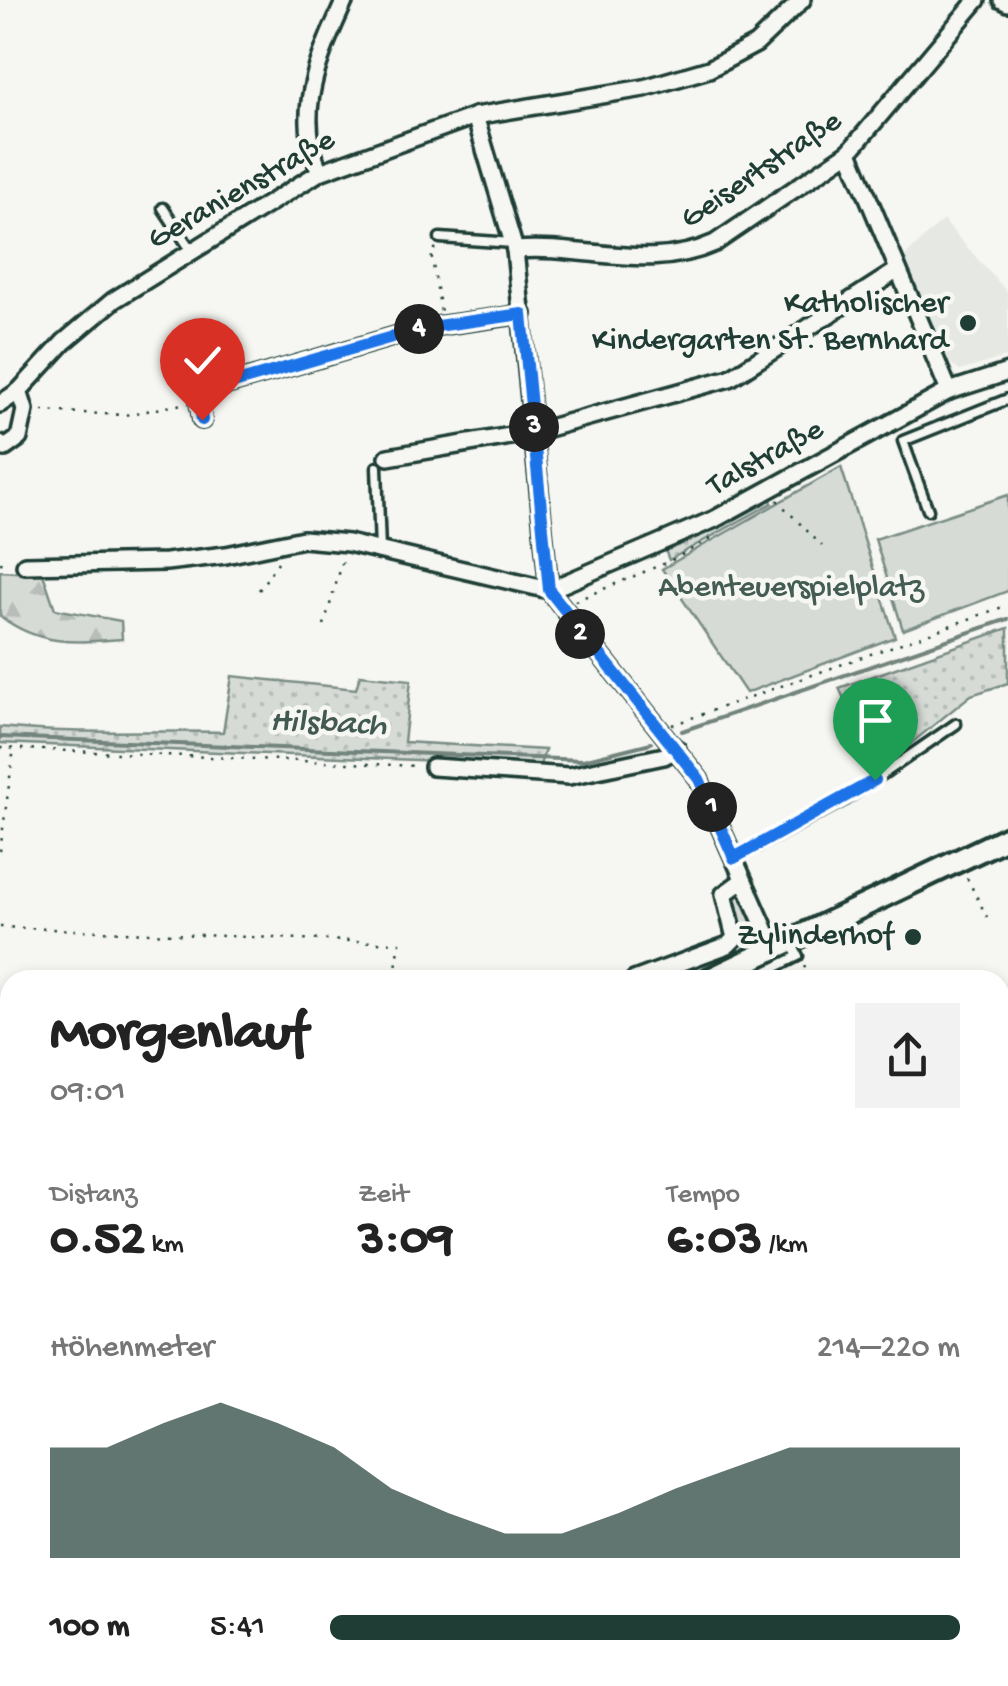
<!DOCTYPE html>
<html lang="de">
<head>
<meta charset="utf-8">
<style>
	:root { --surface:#fff; --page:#f2f2f2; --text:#222; --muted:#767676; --accent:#1f3d34 }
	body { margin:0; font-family:"Gochi Hand",sans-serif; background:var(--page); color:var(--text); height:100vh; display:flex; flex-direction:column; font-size:38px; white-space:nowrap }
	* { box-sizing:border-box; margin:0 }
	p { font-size:32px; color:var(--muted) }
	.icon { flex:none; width:55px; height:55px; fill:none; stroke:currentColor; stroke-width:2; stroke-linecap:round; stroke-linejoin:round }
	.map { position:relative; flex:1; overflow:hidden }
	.drawer { position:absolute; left:0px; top:970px; width:1010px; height:718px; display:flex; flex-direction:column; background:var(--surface); border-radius:30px 30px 0 0; box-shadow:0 5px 15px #0003 }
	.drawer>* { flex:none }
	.pin { position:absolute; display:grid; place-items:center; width:85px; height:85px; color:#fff; margin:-102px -42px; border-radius:50% 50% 50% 0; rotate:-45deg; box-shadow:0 0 10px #0007 }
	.pin .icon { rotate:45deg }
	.km { position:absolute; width:50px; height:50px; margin:-25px; border-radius:50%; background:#222; color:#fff; font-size:28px; line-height:50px; text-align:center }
	.round { display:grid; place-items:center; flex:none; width:105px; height:105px; border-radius:0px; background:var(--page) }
	.headline { display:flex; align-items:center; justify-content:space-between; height:170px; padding:0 50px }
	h1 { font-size:55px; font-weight:800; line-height:75px }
	.figures { display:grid; grid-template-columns:repeat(3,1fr); gap:15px; height:170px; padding:10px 50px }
	.figures div { display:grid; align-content:center }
	.figures b { font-size:50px; font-weight:800 }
	.figures small { font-size:28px; font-weight:400 }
	.figures p { font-size:28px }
	.chart { height:280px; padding:20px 50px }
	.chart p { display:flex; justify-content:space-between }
	.chart svg { width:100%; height:180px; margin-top:10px; fill:var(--accent); opacity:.7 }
	ul { padding:0 50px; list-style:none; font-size:32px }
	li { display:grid; grid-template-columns:160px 120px 1fr; align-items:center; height:75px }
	li i { height:25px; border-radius:12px; background:var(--accent) }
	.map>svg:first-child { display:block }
	.built { fill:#e6e8e4 }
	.grass { fill:url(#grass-dots); stroke:#7a8c85; stroke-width:2.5 }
	.forest { fill:url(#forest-firs); stroke:#7a8c85; stroke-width:2.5 }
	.green { fill:#d6dbd6; stroke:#7a8c85; stroke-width:2.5 }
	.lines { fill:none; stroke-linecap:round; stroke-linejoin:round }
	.stream { stroke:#72847d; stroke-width:4 }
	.service-casing { stroke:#1f3d34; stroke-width:15 }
	.minor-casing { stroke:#1f3d34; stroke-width:22 }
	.tertiary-casing { stroke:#1f3d34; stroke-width:28 }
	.path { stroke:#1f3d34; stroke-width:2.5; stroke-dasharray:2.5 8; stroke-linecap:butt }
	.service { stroke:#f6f6f2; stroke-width:8 }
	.minor { stroke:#f6f6f2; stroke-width:15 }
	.tertiary { stroke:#f6f6f2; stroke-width:20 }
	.route-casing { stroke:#fff; stroke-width:20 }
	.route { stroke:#1a73e8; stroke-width:12 }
	.poi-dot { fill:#1f3d34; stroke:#f6f6f2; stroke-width:4 }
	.labels { text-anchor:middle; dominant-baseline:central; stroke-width:9; stroke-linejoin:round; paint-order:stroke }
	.street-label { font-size:32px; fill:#1f3d34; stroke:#f6f6f2 }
	.poi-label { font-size:32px; fill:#1f3d34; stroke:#f6f6f2; text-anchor:end }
	.park-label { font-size:32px; fill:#445d54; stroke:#f6f6f2 }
	.water-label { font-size:35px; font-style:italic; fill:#425a52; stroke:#f6f6f2 }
</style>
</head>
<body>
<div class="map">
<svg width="1008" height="1686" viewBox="0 0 1008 1686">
	<defs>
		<pattern id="grass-dots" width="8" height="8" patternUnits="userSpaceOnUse" patternTransform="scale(2.5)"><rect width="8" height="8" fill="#d6dbd6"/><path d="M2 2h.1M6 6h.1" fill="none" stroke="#b7bdb8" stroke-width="1.8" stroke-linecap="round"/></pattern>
		<pattern id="forest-firs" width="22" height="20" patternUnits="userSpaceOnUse" patternTransform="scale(2.5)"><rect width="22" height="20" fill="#d6dbd6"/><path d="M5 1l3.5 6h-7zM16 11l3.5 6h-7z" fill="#b7bdb8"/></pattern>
	</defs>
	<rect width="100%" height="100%" fill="#f6f6f2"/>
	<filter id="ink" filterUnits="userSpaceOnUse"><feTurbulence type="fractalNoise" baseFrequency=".01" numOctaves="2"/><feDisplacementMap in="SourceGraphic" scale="20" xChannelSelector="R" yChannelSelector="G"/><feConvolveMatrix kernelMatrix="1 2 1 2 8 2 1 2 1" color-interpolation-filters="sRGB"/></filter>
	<g filter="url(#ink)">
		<path class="built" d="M943 220 1008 293V356L960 371 939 353 901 260Z"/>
		<g class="grass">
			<path d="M771 499 772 503 669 560 664 548Z"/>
			<path d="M1008 628V683L971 695 878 770 839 688Z"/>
			<path d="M360 675 411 680 404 742 545 750 540 765 0 743V727C74 735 148 730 223 732L232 676 356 689Z"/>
			<path d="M739 895 757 928 758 941C735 972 688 980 651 980L736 948 744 935 732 899Z"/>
		</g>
		<path class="forest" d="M0 571 43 574 55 609 121 621 122 639C75 643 39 646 0 616Z"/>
		<g class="green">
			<path d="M841 467 895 637 746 693 662 569Z"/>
			<path d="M1008 495V591L903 630 875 539Z"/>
		</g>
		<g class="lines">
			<g class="stream">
				<path d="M682 731 1008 619"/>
				<path d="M0 737 583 760 651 743"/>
			</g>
			<defs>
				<g id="service">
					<path d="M163 208 191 250"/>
					<path d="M440 238 513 243"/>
					<path d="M377 467 380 551"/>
					<path d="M928 510 903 441 1008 399"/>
					<path d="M734 859 845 800 956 724"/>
					<path d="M750 980 798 956 792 945"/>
				</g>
				<g id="minor">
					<path d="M1002 0 1008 3"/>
					<path d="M475 116 515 250 549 590 699 779 774 949"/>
					<path d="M849 152 949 391"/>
					<path d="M320 172C293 112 320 55 345 0"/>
					<path d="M515 250C584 244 648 273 715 243L849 152 977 0"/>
					<path d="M0 404 19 391 64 342 114 300 320 172 475 116 644 88 709 69 756 44 802 0"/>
					<path d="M202 420 199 401 206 391 423 328 523 314"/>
					<path d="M0 444 5 448 19 438 25 410 19 391"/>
					<path d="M388 457 534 432 730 378 898 270"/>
					<path d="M25 565 166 562 226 555 303 539 348 543 549 590"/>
					<path d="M549 590 715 519 949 391 1008 372"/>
					<path d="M433 767 569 776 664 756 677 749"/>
					<path d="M634 980 728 945 735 938 724 894 743 880"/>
					<path d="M1000 1059 1008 1055"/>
					<path d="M0 1189 6 1208"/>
					<path d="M0 1432 10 1418"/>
					<path d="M1000 1444 1008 1438"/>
					<path d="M1000 1570 1008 1569"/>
					<path d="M1000 1592H1008"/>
					<path d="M308 1678H313"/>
					<path d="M576 1678 582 1686"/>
					<path d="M826 1678 832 1686"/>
					<path d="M513 1686 525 1678"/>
				</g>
				<g id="tertiary">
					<path d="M708 980 1008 837"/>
					<path d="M0 1086 10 1085"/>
				</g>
			</defs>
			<use href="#service" class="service-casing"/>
			<use href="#minor" class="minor-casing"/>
			<use href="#tertiary" class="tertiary-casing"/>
			<g class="path">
				<path d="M436 248 431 253 441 312"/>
				<path d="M42 411 125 415 183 404"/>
				<path d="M777 500 822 546"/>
				<path d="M0 563 9 564"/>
				<path d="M259 590 278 562"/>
				<path d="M575 601 670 561 712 538"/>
				<path d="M324 625 343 560"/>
				<path d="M672 725 1008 605"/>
				<path d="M0 748 418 766"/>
				<path d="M0 851 14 748"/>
				<path d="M967 878 987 917"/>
				<path d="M0 927 400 943 394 980"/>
				<path d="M804 966 813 980"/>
				<path d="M1000 1177 1008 1185"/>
				<path d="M1000 1275 1008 1269"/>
				<path d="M0 1545 10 1530"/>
				<path d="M0 1547 10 1558"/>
				<path d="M199 1678 214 1686"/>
				<path d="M491 1680 495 1686"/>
			</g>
			<use href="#service" class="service"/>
			<use href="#minor" class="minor"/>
			<use href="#tertiary" class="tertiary"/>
		</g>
	</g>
	<g class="lines" filter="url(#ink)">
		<defs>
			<path id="route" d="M202 420 199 401 206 391 423 328 522 314 549 590 699 779 734 858 875 780"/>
		</defs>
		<use href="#route" class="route-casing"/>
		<use href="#route" class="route"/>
	</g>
	<g class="poi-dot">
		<circle cx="968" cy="323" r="10"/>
		<circle cx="913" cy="937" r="10"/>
	</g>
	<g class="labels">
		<g class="street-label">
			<text transform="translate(762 171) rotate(-34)">Geisertstraße</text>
			<text transform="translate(242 191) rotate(-30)">Geranienstraße</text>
			<text transform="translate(766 459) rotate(-29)">Talstraße</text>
		</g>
		<g class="poi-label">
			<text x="948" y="305">Katholischer<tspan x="948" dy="37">Kindergarten St. Bernhard</tspan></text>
			<text x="893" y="937">Zylinderhof</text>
		</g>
		<g class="park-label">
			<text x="791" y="589">Abenteuerspielplatz</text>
		</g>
		<g class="water-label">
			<text transform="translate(328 725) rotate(2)">Hilsbach</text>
		</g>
	</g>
</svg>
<div class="pin" style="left:875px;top:780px;background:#1e9e55"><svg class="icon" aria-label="arrive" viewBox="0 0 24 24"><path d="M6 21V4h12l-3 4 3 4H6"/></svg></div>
<div class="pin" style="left:202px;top:420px;background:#d93025"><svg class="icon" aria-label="check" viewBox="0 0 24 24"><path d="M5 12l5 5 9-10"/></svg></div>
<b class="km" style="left:712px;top:807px">1</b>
<b class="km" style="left:580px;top:634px">2</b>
<b class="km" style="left:534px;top:427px">3</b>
<b class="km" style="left:419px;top:329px">4</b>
<section class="drawer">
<div class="headline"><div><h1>Morgenlauf</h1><p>09:01</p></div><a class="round"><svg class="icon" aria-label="share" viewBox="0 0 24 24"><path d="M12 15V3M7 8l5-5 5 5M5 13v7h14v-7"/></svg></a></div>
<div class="figures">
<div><p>Distanz</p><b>0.52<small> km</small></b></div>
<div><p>Zeit</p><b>3:09</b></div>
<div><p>Tempo</p><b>6:03<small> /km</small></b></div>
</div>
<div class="chart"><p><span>Höhenmeter</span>214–220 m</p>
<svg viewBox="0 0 160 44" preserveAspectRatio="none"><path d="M0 44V17L10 17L20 11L30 6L40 11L50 17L60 27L70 33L80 38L90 38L100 33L110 27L120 22L130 17L140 17L150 17L160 17V44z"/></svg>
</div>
<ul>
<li><b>100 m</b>5:41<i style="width:100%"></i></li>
</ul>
</section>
</div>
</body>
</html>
